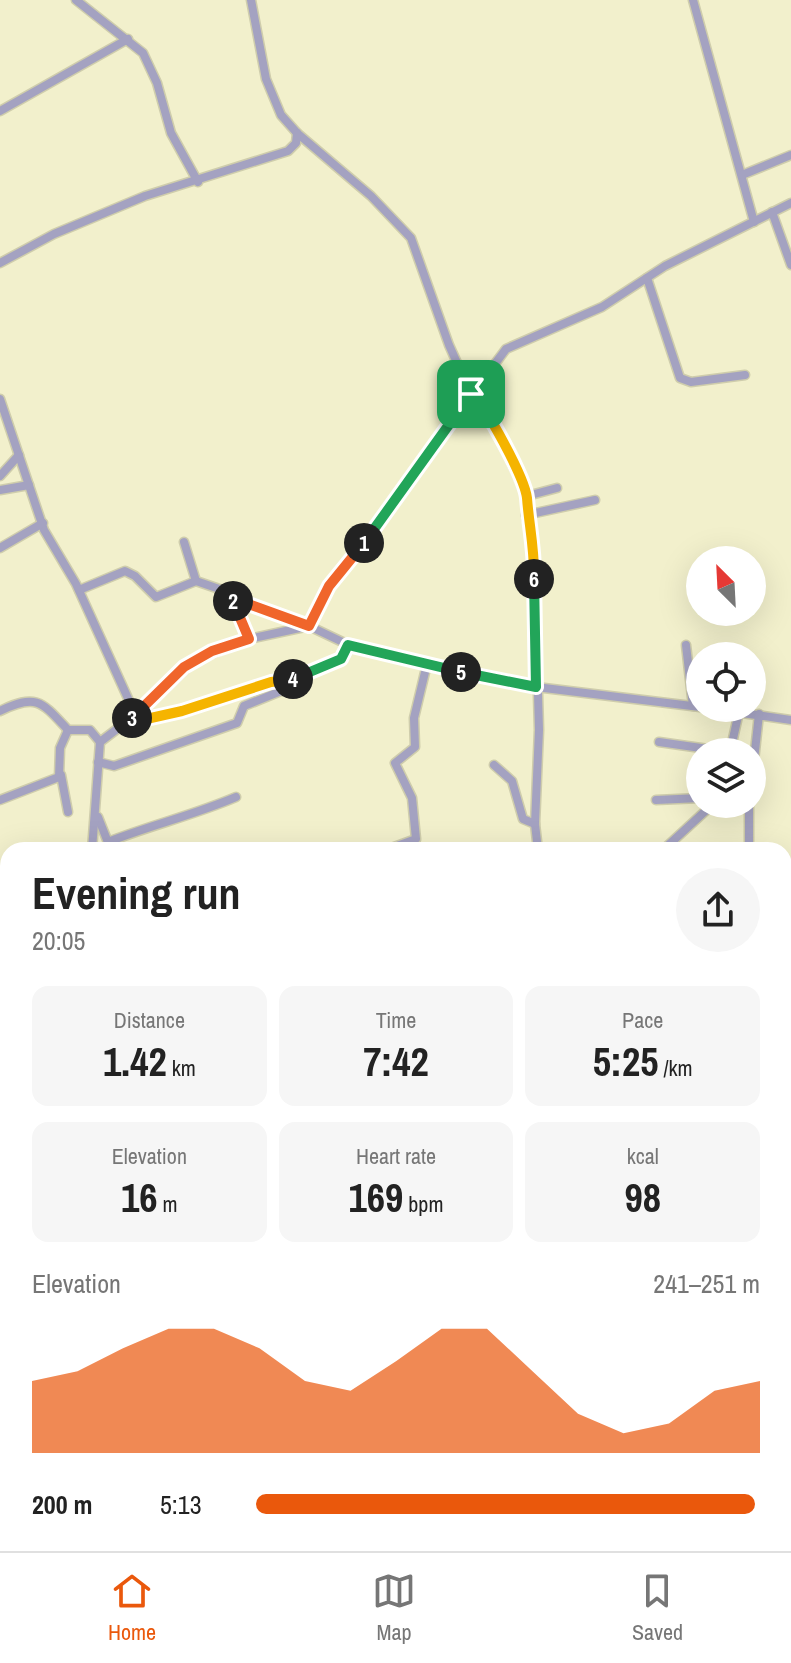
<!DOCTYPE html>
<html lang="en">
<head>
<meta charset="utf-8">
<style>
	:root { --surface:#fff; --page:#f6f6f6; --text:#222; --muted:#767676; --line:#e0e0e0; --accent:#ea580c }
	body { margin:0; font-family:"Archivo Narrow",sans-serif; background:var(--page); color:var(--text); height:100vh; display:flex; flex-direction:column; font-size:30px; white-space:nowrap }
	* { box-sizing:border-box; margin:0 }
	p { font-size:26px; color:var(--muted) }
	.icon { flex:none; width:44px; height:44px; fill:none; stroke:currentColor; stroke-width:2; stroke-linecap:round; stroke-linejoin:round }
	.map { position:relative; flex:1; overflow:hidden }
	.details { position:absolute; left:0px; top:842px; width:792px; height:710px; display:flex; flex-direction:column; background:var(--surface); border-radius:24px 24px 0 0; box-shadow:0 8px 32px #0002 }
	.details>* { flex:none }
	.needle { width:52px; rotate:336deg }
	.fabs { position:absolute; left:686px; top:546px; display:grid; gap:16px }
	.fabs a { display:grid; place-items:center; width:80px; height:80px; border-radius:50%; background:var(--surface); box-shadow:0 8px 32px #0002; font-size:40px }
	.pin { position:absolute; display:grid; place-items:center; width:68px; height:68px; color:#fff; margin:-34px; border-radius:16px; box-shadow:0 4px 12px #0006 }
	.km { position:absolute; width:40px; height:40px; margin:-20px; border-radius:50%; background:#222; color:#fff; font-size:22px; line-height:40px; text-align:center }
	.round { display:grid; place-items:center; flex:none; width:84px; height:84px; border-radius:42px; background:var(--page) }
	.head { display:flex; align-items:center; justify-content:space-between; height:136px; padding:0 32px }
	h1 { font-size:44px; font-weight:800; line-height:60px }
	.stats { display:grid; grid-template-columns:repeat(3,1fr); gap:12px; height:136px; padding:8px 32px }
	.stats div { display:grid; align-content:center; border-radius:16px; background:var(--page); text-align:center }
	.stats b { font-size:40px; font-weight:800 }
	.stats small { font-size:22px; font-weight:400 }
	.stats p { font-size:22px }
	.chart { height:224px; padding:16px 32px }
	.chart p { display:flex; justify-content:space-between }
	.chart svg { width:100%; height:144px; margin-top:8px; fill:var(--accent); opacity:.7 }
	ul { padding:0 32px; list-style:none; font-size:26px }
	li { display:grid; grid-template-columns:128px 96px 1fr; align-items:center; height:60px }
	li i { height:20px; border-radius:10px; background:var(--accent) }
	.dock { display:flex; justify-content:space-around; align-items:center; height:112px; border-top:2px solid var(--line); background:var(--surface); font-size:22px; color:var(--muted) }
	.dock a { display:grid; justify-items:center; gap:4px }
	.dock .on { color:var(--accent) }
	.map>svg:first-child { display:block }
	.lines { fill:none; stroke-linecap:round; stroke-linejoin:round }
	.minor-casing { stroke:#cfcdac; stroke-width:11 }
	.major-casing { stroke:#cfcdac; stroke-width:13 }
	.minor { stroke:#a4a2c1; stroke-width:8 }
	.major { stroke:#696398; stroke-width:10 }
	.split-1-casing { stroke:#fff; stroke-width:16 }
	.split-2-casing { stroke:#fff; stroke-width:16 }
	.split-3-casing { stroke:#fff; stroke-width:16 }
	.split-4-casing { stroke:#fff; stroke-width:16 }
	.split-5-casing { stroke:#fff; stroke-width:16 }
	.split-6-casing { stroke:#fff; stroke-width:16 }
	.split-7-casing { stroke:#fff; stroke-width:16 }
	.split-1 { stroke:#22a559; stroke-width:10 }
	.split-2 { stroke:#f0652b; stroke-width:10 }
	.split-3 { stroke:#f0652b; stroke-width:10 }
	.split-4 { stroke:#f5b400; stroke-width:10 }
	.split-5 { stroke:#22a559; stroke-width:10 }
	.split-6 { stroke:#22a559; stroke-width:10 }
	.split-7 { stroke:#f5b400; stroke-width:10 }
</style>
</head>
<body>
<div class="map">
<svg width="791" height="1551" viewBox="0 0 791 1551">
	<rect width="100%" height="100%" fill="#f2f0cc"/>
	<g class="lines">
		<defs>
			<g id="minor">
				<path d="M76 0 143 53 157 83 171 133 198 182"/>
				<path d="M251 0 266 79 281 115 297 133 371 196 411 238 449 345 471 394 485 406 527 496 526 515 534 551 539 730 535 824 538 850"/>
				<path d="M693 0 754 222"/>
				<path d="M0 111 128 39"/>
				<path d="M742 175 791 155"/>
				<path d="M772 212 791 265"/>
				<path d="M0 263 54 234 145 196 288 151 296 143 297 133"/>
				<path d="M647 278 680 378 691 382 745 375"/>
				<path d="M0 399 44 530 76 584 136 716"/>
				<path d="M0 476 19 455"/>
				<path d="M0 490 29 485"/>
				<path d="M527 496 557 488"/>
				<path d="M526 515 595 500"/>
				<path d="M184 542 196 581 228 592 249 639"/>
				<path d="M0 548 43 523"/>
				<path d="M79 590 125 571 135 576 156 597 196 581"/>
				<path d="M232 598 309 626 329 586 506 349 602 307 665 266 791 203"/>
				<path d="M686 645 693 706"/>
				<path d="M708 708 791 720"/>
				<path d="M0 711C37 693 42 702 68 730H90L100 742"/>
				<path d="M125 724 182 711 271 682 294 679"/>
				<path d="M659 742 729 752"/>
				<path d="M730 752 739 712"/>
				<path d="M98 762 114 766 237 723 244 706 286 689 294 679 341 659 348 645"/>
				<path d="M494 765 512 781 523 819 535 824"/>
				<path d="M61 775 68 812"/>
				<path d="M752 779 759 714"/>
				<path d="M0 800 59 777 60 748 68 730"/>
				<path d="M656 800 700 798"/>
				<path d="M98 817 111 850"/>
				<path d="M108 842C151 825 194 815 236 797"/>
				<path d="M92 850 100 742 146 707 194 661 249 639 309 626 353 647 469 674 536 687 700 707"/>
				<path d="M386 850 416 839 412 798 395 763 415 747 414 718 427 664"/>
				<path d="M663 850 713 804"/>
				<path d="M749 850V804"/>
				<path d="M784 904 791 903"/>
				<path d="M0 928 8 925"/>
				<path d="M784 996 791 994"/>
				<path d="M0 1058 8 1055"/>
				<path d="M784 1236 791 1244"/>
				<path d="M784 1341H791"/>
				<path d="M0 1390 8 1394"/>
				<path d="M784 1451 791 1448"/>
				<path d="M0 1464 8 1468"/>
				<path d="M784 1501 791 1499"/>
				<path d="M96 1544 97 1551"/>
				<path d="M268 1544 338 1551"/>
			</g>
			<g id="major">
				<path d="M0 1424 8 1431"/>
				<path d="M223 1544 267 1551"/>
				<path d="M610 1544 690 1551"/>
				<path d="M419 1551 522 1544"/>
			</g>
		</defs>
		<use href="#minor" class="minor-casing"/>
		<use href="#major" class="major-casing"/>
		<use href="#minor" class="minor"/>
		<use href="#major" class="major"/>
	</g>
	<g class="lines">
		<defs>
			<path id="split-1" d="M364 543 471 394"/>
			<path id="split-2" d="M233 601 232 598 309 626 329 586 364 543"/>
			<path id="split-3" d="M132 718 184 667 212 651 249 639 233 601"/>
			<path id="split-4" d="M132 718 124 724 182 711 271 682 293 679"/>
			<path id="split-5" d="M293 679 341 659 348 645 461 672"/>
			<path id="split-6" d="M461 672 536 687 534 579"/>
			<path id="split-7" d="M471 394C486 405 525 479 527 498 529 525 535 552 534 579"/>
		</defs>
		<use href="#split-1" class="split-1-casing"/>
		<use href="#split-2" class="split-2-casing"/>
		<use href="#split-3" class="split-3-casing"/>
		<use href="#split-4" class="split-4-casing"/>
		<use href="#split-5" class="split-5-casing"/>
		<use href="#split-6" class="split-6-casing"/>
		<use href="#split-7" class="split-7-casing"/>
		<use href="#split-1" class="split-1"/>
		<use href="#split-2" class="split-2"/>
		<use href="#split-3" class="split-3"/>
		<use href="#split-4" class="split-4"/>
		<use href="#split-5" class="split-5"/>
		<use href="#split-6" class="split-6"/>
		<use href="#split-7" class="split-7"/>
	</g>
</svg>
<div class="fabs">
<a><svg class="needle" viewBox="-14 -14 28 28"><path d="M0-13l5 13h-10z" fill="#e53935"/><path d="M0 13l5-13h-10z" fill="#767676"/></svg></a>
<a><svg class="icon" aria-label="locate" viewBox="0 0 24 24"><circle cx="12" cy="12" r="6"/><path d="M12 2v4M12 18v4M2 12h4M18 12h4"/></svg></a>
<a><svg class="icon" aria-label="layers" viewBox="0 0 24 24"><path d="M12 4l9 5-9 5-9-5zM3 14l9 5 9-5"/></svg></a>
</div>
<div class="pin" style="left:471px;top:394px;background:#1e9e55"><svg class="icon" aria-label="arrive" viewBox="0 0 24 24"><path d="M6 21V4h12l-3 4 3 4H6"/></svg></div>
<b class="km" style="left:364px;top:543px">1</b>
<b class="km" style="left:233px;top:601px">2</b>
<b class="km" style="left:132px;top:718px">3</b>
<b class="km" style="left:293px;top:679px">4</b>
<b class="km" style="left:461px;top:672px">5</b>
<b class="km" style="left:534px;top:579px">6</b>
<section class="details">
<div class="head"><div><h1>Evening run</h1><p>20:05</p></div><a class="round"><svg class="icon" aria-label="share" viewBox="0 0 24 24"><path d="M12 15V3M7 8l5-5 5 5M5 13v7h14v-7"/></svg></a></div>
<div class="stats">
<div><p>Distance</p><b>1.42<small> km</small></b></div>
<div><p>Time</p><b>7:42</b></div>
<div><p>Pace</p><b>5:25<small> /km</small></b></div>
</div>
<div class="stats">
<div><p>Elevation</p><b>16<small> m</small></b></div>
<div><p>Heart rate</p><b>169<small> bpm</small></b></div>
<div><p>kcal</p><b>98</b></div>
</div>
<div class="chart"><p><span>Elevation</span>241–251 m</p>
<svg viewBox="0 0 160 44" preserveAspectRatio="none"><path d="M0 44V22L10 19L20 12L30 6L40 6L50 12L60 22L70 25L80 16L90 6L100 6L110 19L120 32L130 38L140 35L150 25L160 22V44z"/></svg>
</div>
<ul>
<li><b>200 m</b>5:13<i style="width:99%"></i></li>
</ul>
</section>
</div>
<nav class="dock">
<a class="on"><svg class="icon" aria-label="home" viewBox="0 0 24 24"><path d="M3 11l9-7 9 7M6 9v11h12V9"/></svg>Home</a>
<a><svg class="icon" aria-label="map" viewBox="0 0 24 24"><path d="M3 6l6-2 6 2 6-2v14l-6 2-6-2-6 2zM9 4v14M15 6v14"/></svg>Map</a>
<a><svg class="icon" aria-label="saved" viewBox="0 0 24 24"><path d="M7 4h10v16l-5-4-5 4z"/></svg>Saved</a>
</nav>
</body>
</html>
